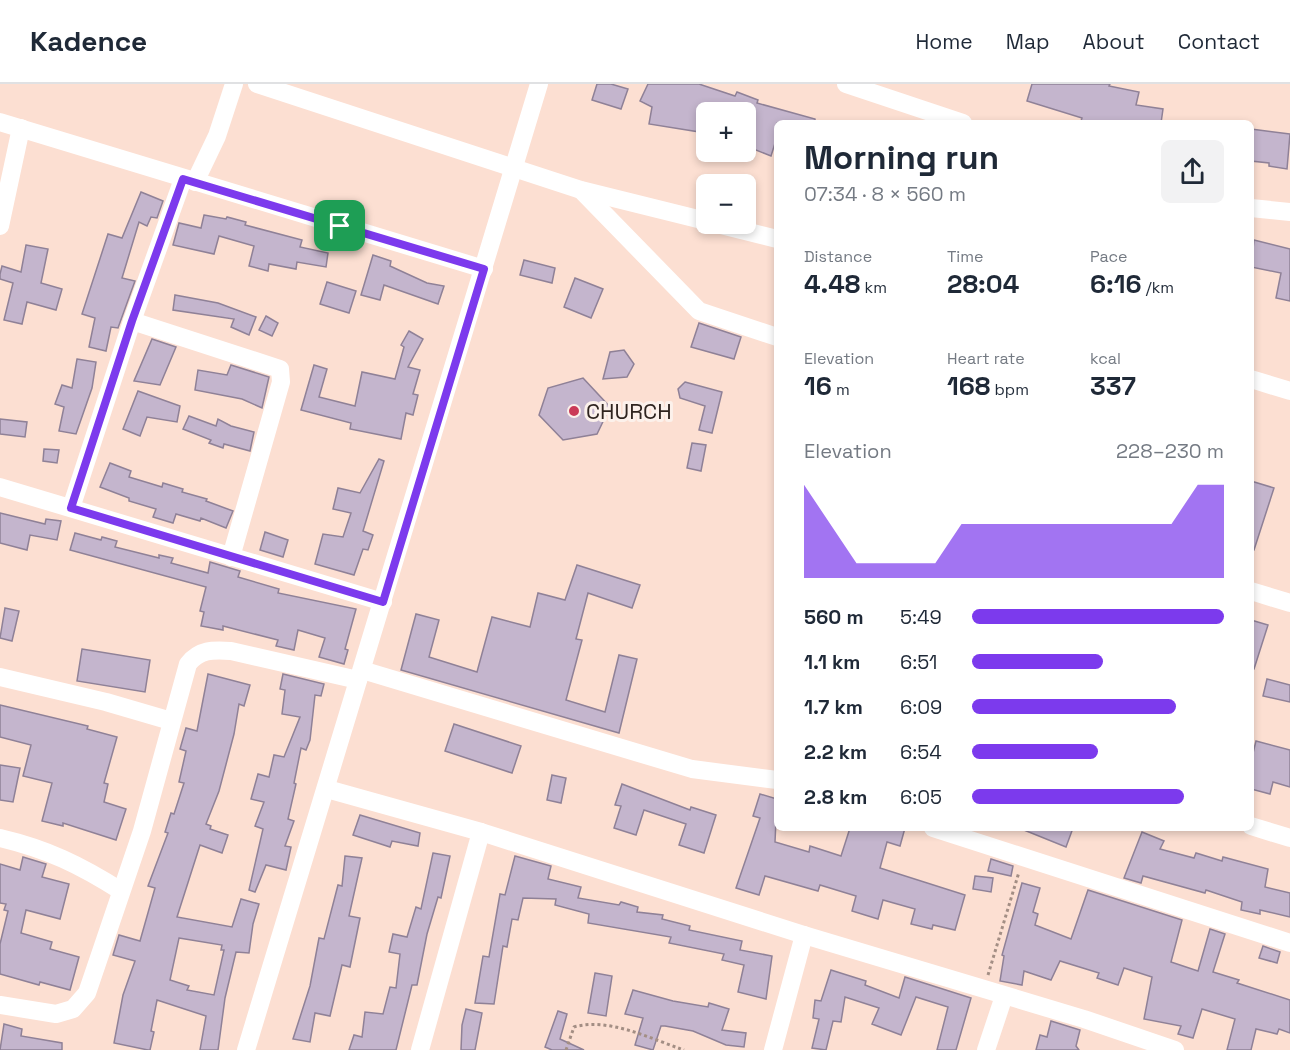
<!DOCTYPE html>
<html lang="en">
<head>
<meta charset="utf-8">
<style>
	:root { --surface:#fff; --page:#f2f2f3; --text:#1f2937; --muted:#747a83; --line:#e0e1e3; --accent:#7c3aed }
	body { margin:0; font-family:"Space Grotesk",sans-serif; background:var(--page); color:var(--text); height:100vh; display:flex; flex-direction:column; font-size:22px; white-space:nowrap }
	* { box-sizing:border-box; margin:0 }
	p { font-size:20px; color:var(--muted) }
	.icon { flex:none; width:33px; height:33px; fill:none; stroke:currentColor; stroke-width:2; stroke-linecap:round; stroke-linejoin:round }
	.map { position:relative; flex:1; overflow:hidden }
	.sheet { position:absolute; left:774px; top:36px; width:480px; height:711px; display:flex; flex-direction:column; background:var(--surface); border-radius:9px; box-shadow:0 3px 9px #0003 }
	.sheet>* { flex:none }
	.buttons { position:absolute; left:696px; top:18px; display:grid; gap:12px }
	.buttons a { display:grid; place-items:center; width:60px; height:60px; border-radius:9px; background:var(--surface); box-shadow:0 3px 9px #0003; font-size:30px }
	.pin { position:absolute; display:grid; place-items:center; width:51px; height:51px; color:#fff; margin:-26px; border-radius:12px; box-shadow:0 3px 9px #0006 }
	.round { display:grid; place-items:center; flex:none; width:63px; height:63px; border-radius:9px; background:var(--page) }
	.overview { display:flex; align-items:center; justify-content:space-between; height:102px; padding:0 30px }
	h1 { font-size:33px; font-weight:600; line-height:45px }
	.figures { display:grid; grid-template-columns:repeat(3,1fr); gap:9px; height:102px; padding:6px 30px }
	.figures div { display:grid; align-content:center }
	.figures b { font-size:26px; font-weight:600 }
	.figures small { font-size:16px; font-weight:400 }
	.figures p { font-size:16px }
	.chart { height:168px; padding:12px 30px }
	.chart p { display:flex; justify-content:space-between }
	.chart svg { width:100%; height:108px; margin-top:6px; fill:var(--accent); opacity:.7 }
	ul { padding:0 30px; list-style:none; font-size:20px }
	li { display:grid; grid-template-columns:96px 72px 1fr; align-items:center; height:45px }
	li i { height:15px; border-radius:8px; background:var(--accent) }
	header { display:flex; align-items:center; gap:36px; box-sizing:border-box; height:84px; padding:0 30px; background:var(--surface); border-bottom:2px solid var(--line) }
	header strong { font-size:28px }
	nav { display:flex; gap:33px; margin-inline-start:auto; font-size:21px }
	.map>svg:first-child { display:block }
	.building { fill:#c4b5cd; stroke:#8f8197; stroke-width:1.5; fill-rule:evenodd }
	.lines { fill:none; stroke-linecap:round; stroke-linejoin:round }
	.path { stroke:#a38e84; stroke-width:3; stroke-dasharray:3 3; stroke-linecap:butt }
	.minor { stroke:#fff; stroke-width:18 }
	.route-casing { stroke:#fff; stroke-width:12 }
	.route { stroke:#7c3aed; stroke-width:8 }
	.poi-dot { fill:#ca3a57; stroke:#fcf1eb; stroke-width:2 }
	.labels { text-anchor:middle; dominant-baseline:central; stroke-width:6; stroke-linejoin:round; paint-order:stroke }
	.poi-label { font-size:22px; fill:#2f241f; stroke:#fcf1eb; text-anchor:start }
</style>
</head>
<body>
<header>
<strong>Kadence</strong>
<nav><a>Home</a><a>Map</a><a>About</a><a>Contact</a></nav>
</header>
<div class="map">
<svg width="1290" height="966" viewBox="0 0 1290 966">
	<rect width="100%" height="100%" fill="#fcdfd2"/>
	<g class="building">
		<path d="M597 0H611L628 5 621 25 592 16Z"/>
		<path d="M648 0H699L735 12 737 8 758 16 757 19 815 35V39H777V53L771 72 746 62V28H706V49L649 40 652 23 640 17Z"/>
		<path d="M1032 0H1110L1109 2 1139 8 1136 21 1163 25 1161 39 1081 37 1082 34 1027 17Z"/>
		<path d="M1251 45 1290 50 1287 85 1269 82V79L1251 77Z"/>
		<path d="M141 108 163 117 157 134 151 133 147 142 139 138 122 194 135 197 118 244 111 243 106 267 89 263 95 234 82 230 108 150 122 154Z"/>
		<path d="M204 131 226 135 227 133 246 138 245 141 302 156 300 163 328 169 326 183 297 178 296 185 269 180 268 187 249 182 254 162 219 152 214 170 173 161 179 139 201 144Z"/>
		<path d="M1254 156 1290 165V217L1276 214 1281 189 1251 183Z"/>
		<path d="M26 161 48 165 41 199 62 205 56 226 27 218 22 240 4 236 13 199 0 195V190L2 182 21 188Z"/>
		<path d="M373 171 391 177 390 182 427 199 444 202 438 220 384 201 380 216 361 211Z"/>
		<path d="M524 176 555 184 552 199 520 191Z"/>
		<path d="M575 194 603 205 591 234 564 223Z"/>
		<path d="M327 198 356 207 349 229 320 220Z"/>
		<path d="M175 211 218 219 256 233 249 251 231 243 234 235 173 226Z"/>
		<path d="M266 232 278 239 272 252 259 246Z"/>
		<path d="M699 239 741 253 734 275 691 263Z"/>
		<path d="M409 247 423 255 408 283 420 286 413 310 418 311 413 331 406 329 401 355 350 345 351 339 301 326 314 281 327 285 319 313 355 322 362 288 395 295 404 263 401 261Z"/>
		<path d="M152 255 176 263 160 301 134 297Z"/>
		<path d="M624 266 634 280 627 293 603 295 610 268Z"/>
		<path d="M77 275 96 278 92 304 76 350 59 347 64 323 55 320 62 301 72 304Z"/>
		<path d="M231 281 269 293 262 324 242 315 195 306 198 286 227 291Z"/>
		<path d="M583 294 610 323 597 350 563 356 539 331 548 304Z"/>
		<path d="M685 298 722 308 712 349 699 346 705 322 680 314 678 305Z"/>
		<path d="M138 307 180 322 177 338 147 333 140 352 123 345Z"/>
		<path d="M189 332 216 342 218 335 231 342 254 348 250 367 224 360 223 364 209 359 211 356 183 345Z"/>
		<path d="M0 335 27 338 25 353 0 350Z"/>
		<path d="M692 359 706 361 701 387 687 384Z"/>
		<path d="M44 365 59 366 57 379 43 377Z"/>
		<path d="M379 375 384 377 363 447 373 451 368 466 363 465 354 491 315 480 323 450 343 453 351 429 333 425 338 404 360 409Z"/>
		<path d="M110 379 131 387 129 393 162 403 163 399 183 405 182 408 207 415 206 417 233 427 226 444 201 434 200 437 176 430 173 439 153 433 156 425 129 417V414L100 403Z"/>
		<path d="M1251 397 1274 404 1254 466H1251Z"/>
		<path d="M0 429 45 440 46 435 61 437 57 456 30 451 27 466 0 459Z"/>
		<path d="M265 448 288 456 283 473 260 466Z"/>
		<path d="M75 449 101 456 102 453 117 457 115 463 159 474V471L173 474 171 479 208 489 210 478 240 487 238 493 279 505 278 509 356 525 345 565 348 566 344 580 319 573 325 554 298 546 294 566 276 562 278 556 223 542V546L201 542 204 528 200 527 206 503 70 466Z"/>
		<path d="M577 481 640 501 632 524 588 509 576 555 582 556 566 616 605 628 619 571 637 575 619 649 401 586 416 530 439 536 429 573 477 588 492 533 530 543 538 509 565 516Z"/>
		<path d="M5 524 19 527 12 557 0 554Z"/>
		<path d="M1251 536 1268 541 1254 585H1251Z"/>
		<path d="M82 565 150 576 145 608 77 597Z"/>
		<path d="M208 590 250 601 244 622 239 620 234 650 219 707 206 740 211 742 210 745 228 751 222 769 200 761 177 833 232 843 241 815 259 820 253 840 249 869 236 868 225 914 218 966H200L206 932 157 916 151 947 154 948 150 966H148L114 959 123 911 135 877 113 871 119 851 140 857 155 804 148 802 168 749 165 748 171 729 174 730 184 699 179 698 186 667 180 665 186 644 197 647ZM179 854 222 861 221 866H224L214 911 187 906 189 902 170 896Z"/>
		<path d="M283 590 324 600 321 612 315 611 310 656 306 666 301 664 294 699 296 700 288 735 294 737 285 762 291 763 286 786 266 781 255 808 249 806 263 745 255 742 264 718 251 715 258 690 269 693 274 671 284 673 300 633 282 630 285 606 280 605Z"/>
		<path d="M1267 595 1290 601V618L1263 612Z"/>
		<path d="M0 621 88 642 87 645 117 653 104 699 108 700 104 718 126 725 116 756 63 739V742L42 737 52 699 23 692 31 661 0 653Z"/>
		<path d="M454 640 521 662 512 689 445 667Z"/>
		<path d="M1256 657 1290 666V703L1273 698 1270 710 1251 705V677Z"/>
		<path d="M0 681 20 684 13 718 0 716Z"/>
		<path d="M552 691 566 694 561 719 547 716Z"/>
		<path d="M622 700 690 726 691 723 716 731 704 769 679 761 686 740 644 726 636 751 614 744 621 722 615 721Z"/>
		<path d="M760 710 777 715 775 758 809 768 810 762 841 772 850 744H905L900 762 887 758 880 784 965 811 955 846 933 841 932 845 911 840 915 825 883 816 878 835 852 827 856 812 820 801 818 807 765 792 759 811 736 804 760 734 753 732Z"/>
		<path d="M360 731 420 749 418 762 392 757 390 763 353 751Z"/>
		<path d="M1019 744H1073L1066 763Z"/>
		<path d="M1142 748 1164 757 1160 765 1194 774 1196 769 1222 777 1223 773 1268 785 1265 803 1290 809V833L1260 826V830L1241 826 1242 818 1206 806 1205 809 1143 792 1141 799 1124 794Z"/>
		<path d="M433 769 450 772 441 814 438 813 427 850 417 901H412L396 966H349L354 951 362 953 365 928 383 930 390 903 396 904 400 870 389 868 393 850 407 853 416 823 421 825Z"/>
		<path d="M345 772 362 774 349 832 360 834 350 883 342 881 330 932 315 929 310 958 293 955 310 902 319 854 324 855 338 801 342 802Z"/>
		<path d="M515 772 551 782 548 795 581 803 578 814 619 821 621 818 638 823 637 828 663 831 662 835 690 842 689 846 742 857 740 866 772 872 766 915 738 908 744 881 722 876 724 870 669 859 671 853 588 839 589 830 555 821 556 815 523 814 518 836 512 835 507 863 503 862 494 920 475 919 483 872 489 873 500 810 505 811Z"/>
		<path d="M23 773 46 780 42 793 69 800 60 835 26 826 21 849 52 858 50 865 79 873 70 906 40 898 39 901 0 890V860L8 827 4 826 6 820 0 819V780L20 786Z"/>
		<path d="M991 775 1013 782 1011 792 988 787Z"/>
		<path d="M975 792 993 794 991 808 973 805Z"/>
		<path d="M1022 799 1040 804 1033 828 1038 830 1035 841 1071 855 1088 806 1182 836 1171 878 1198 887 1210 845 1225 850 1213 888 1239 896 1237 899 1290 916V949L1279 945 1277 950 1256 945 1251 966H1227L1235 935 1202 925 1193 954 1178 950 1181 942 1144 935 1152 893 1124 884 1118 901 1097 894 1099 889 1060 877 1051 896 1024 887 1022 901 1000 897 1004 872 1002 871Z"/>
		<path d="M1263 862 1280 868 1277 879 1259 874Z"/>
		<path d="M831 886 866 897 865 901 899 914 905 893 971 914 956 966H937L948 923 916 913 901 951 872 940 879 924 845 913 841 938 833 937 826 966 812 964 819 935 813 934 815 916 821 917Z"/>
		<path d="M595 889 612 892 606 932 588 929Z"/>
		<path d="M633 906 673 917 708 923 709 919 729 925 722 946 746 949 744 963 726 961 693 947 665 942H661L653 966 635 961 643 934 625 930Z"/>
		<path d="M466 925 482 929 475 966H461L462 941Z"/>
		<path d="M558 927 567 930 560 955 584 966H552L545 963Z"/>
		<path d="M1051 937 1080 946 1076 962 1079 966H1036L1040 951 1047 953Z"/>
		<path d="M4 940 22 945 21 952 62 959V966H0Z"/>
	</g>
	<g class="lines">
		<g class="path">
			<path d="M988 891 1019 788"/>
			<path d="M566 966 574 943C609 933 651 955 684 966"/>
		</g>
		<g class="minor">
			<path d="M257 0 581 106 706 137"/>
			<path d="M846 0 963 39"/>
			<path d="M0 38 484 185"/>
			<path d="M195 98 217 52 234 0"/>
			<path d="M582 107 699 227 777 253"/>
			<path d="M1251 124 1290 128"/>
			<path d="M717 140 777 155"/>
			<path d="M0 142 21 44"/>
			<path d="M132 237 280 285 281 298 231 473"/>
			<path d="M1251 295 1290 307"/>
			<path d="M0 403 383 518"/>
			<path d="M71 424 132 237 183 95"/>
			<path d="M1251 507 1290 519"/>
			<path d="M362 586 692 685 777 696"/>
			<path d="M0 593 106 618 171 637"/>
			<path d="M327 705 481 748 804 851 1084 935 1175 966"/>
			<path d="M1251 742 1290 754"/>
			<path d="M933 744 1290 859"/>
			<path d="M0 754C47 765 80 781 121 807"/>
			<path d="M0 921 56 930 73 925 87 909 142 747 188 580C200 565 213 566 231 567L358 596"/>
			<path d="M246 966 539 0"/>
			<path d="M420 966 481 748"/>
			<path d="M773 966 804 851"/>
			<path d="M986 966 1004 912"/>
		</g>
	</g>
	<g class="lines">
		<defs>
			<path id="route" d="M183 95 484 185 383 518 71 424 132 237Z"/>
		</defs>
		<use href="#route" class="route-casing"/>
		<use href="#route" class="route"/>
	</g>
	<circle class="poi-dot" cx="574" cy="327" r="6"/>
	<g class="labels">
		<g class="poi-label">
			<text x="586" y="327">CHURCH</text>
		</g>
	</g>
</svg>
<div class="buttons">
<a>+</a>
<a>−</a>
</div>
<div class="pin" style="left:340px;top:142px;background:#1e9e55"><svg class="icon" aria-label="arrive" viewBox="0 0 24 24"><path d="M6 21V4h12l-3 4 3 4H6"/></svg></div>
<section class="sheet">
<div class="overview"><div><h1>Morning run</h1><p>07:34 · 8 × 560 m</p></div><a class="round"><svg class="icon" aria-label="share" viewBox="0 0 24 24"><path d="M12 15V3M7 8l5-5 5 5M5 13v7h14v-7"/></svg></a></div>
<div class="figures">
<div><p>Distance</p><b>4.48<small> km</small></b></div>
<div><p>Time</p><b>28:04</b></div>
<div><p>Pace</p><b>6:16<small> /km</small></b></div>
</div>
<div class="figures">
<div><p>Elevation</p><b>16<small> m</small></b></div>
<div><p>Heart rate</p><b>168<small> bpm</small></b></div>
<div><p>kcal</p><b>337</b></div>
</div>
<div class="chart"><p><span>Elevation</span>228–230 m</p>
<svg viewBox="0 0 160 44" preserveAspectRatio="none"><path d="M0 44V6L10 22L20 38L30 38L40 38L50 38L60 22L70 22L80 22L90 22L100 22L110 22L120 22L130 22L140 22L150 6L160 6V44z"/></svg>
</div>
<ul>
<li><b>560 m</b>5:49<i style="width:100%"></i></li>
<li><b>1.1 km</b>6:51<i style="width:52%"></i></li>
<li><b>1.7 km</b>6:09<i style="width:81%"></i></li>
<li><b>2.2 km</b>6:54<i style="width:50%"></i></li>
<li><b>2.8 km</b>6:05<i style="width:84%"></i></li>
</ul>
</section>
</div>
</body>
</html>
